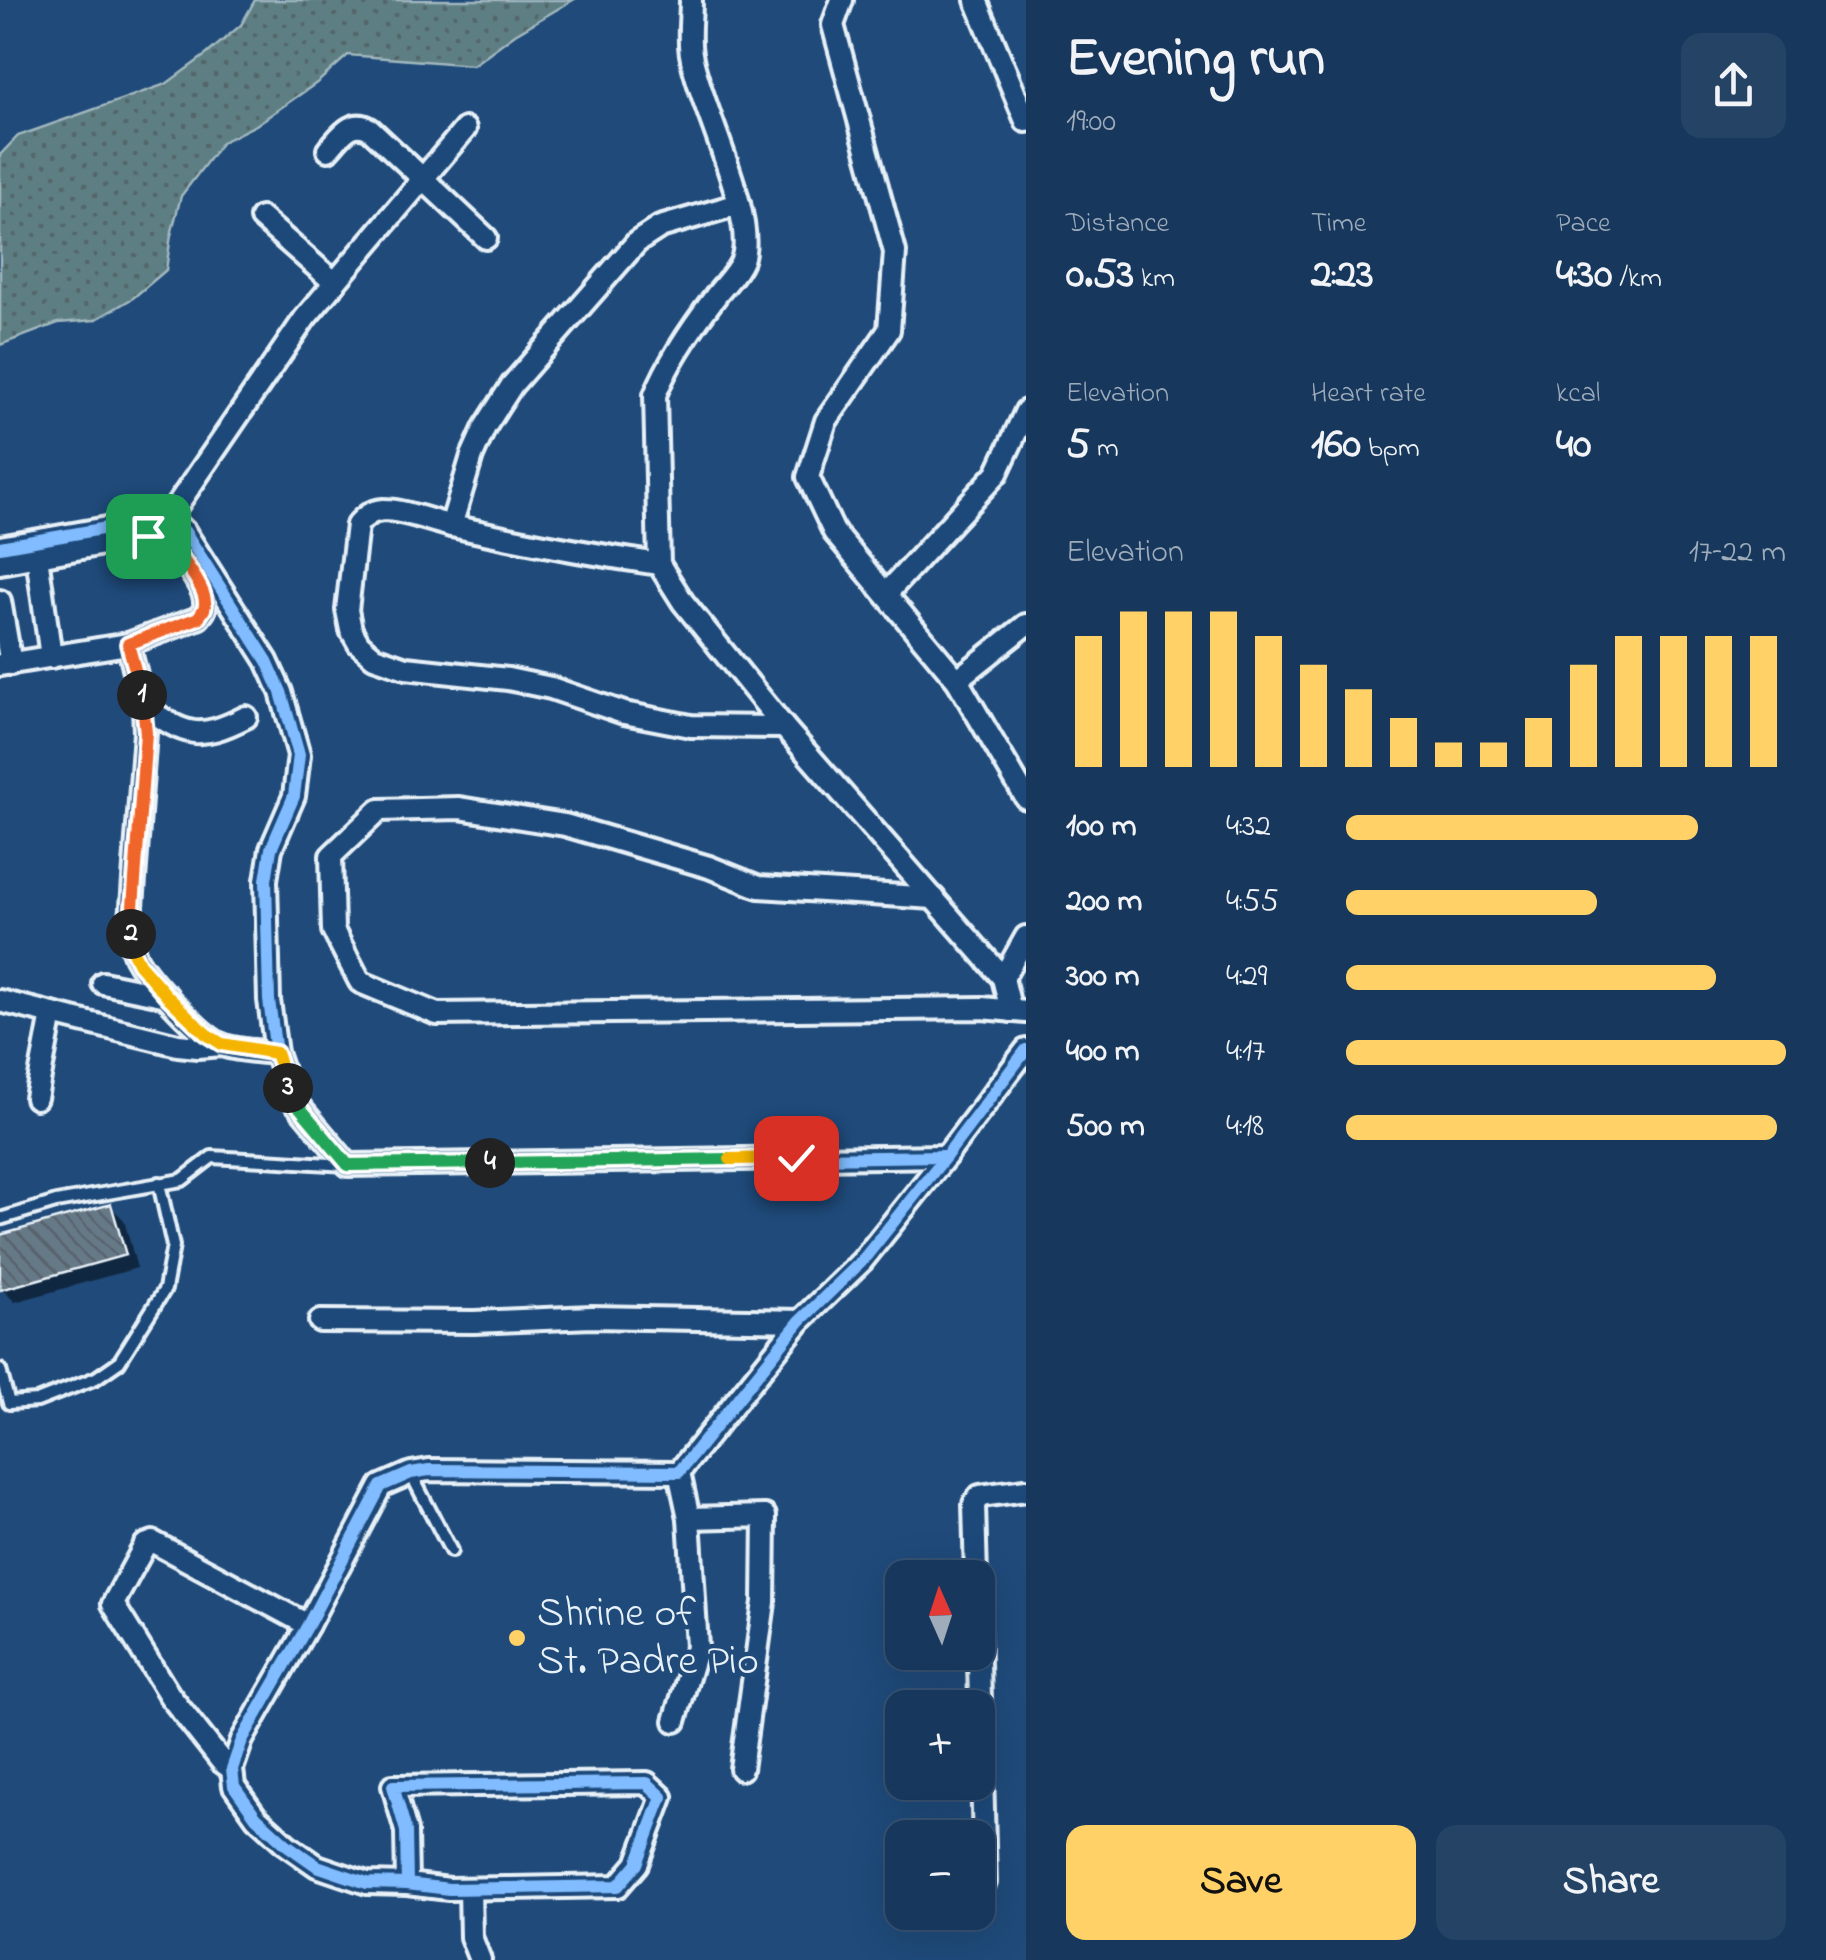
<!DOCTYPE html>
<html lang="en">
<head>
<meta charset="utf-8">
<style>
	:root { --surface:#17385c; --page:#244365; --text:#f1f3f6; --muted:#9eacbb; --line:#365272; --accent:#ffd166 }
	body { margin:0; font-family:"Indie Flower",sans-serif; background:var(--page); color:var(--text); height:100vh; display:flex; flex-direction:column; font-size:38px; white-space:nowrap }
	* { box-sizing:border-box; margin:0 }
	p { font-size:32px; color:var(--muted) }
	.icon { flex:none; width:55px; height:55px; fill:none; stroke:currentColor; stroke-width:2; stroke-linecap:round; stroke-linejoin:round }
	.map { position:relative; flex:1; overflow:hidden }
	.details { display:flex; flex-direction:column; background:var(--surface); width:800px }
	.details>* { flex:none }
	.needle { width:65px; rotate:357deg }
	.controls { position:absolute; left:885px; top:1560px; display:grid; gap:20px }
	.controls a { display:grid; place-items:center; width:110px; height:110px; border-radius:20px; background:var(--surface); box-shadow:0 10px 40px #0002,0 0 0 2px var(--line); font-size:50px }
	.pin { position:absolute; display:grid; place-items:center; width:85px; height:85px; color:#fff; margin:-42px; border-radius:20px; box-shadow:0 5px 15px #0006 }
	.km { position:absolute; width:50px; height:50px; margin:-25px; border-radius:50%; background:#222; color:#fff; font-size:28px; line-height:50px; text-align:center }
	.round { display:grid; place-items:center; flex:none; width:105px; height:105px; border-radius:20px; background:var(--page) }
	.summary { display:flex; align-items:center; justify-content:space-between; height:170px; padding:0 40px }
	h1 { font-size:55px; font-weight:700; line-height:75px }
	.stats { display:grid; grid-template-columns:repeat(3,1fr); gap:15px; height:170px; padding:10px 40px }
	.stats div { display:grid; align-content:center }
	.stats b { font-size:42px; font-weight:700 }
	.stats small { font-size:28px; font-weight:400 }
	.stats p { font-size:28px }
	.chart { height:280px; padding:20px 40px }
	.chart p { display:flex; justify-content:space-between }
	.chart svg { width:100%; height:180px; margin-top:10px; stroke:var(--accent); stroke-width:6 }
	.action { display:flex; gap:20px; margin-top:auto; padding:20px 40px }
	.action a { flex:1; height:115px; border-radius:20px; background:var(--accent); color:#111; font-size:40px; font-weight:700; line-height:115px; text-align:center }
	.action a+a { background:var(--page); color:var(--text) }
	ul { padding:0 40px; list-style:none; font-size:32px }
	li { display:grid; grid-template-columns:160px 120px 1fr; align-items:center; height:75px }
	li i { height:25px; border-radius:12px; background:var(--accent) }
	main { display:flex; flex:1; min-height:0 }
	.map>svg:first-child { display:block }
	.grass { fill:url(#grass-dots); stroke:#a2b8be; stroke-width:2.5 }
	.shadow { fill:#0007 }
	.building { fill:url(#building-back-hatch); stroke:#e8f1f8; stroke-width:2.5 }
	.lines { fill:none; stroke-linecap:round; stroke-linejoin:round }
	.lane-casing { stroke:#e8f1f8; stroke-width:18 }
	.street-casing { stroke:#e8f1f8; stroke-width:28 }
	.lane { stroke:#1f4a7a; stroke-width:10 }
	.street { stroke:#1f4a7a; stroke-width:20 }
	.cycleway-casing { stroke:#1f4a7a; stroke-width:19 }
	.cycleway { stroke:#80bcff; stroke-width:12 }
	.split-1-casing { stroke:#fff; stroke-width:20 }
	.split-2-casing { stroke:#fff; stroke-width:20 }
	.split-3-casing { stroke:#fff; stroke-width:20 }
	.split-4-casing { stroke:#fff; stroke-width:20 }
	.split-5-casing { stroke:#fff; stroke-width:20 }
	.split-6-casing { stroke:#fff; stroke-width:20 }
	.split-1 { stroke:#f0652b; stroke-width:12 }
	.split-2 { stroke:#f0652b; stroke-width:12 }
	.split-3 { stroke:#f5b400; stroke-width:12 }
	.split-4 { stroke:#22a559; stroke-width:12 }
	.split-5 { stroke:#22a559; stroke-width:12 }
	.split-6 { stroke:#f5b400; stroke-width:12 }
	.poi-dot { fill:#ffd166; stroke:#1f4a7a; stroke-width:4 }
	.labels { text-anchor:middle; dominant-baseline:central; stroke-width:9; stroke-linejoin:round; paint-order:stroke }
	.poi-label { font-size:42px; fill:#e8f1f8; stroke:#1f4a7a; text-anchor:start }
</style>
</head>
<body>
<main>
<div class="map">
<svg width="1026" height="1960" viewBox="0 0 1026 1960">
	<defs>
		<pattern id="grass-dots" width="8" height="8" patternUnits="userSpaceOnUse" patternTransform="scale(2.5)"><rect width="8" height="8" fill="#5d7e83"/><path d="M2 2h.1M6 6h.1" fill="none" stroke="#536669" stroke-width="1.8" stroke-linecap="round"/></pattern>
		<pattern id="building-back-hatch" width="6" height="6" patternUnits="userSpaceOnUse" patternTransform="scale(2.5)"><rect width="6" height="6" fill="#667987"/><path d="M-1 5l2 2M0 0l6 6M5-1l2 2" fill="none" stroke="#58636c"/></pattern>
	</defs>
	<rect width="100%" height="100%" fill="#1f4a7a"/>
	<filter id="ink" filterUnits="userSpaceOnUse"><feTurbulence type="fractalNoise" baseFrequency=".01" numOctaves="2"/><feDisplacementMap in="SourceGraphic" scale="20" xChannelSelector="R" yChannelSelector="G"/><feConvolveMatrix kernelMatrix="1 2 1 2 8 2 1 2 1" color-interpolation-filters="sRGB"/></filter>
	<g filter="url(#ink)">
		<path class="grass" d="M255 0H573L515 34 473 65 348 55 318 82 256 125 222 142 181 196 171 235 166 270 133 298 95 320 58 323 0 345V155L18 136 166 84 207 54 241 25Z"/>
		<path class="shadow" d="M111 1207 124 1220 137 1268 15 1302 2 1289 0 1237Z"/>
		<path class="building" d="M111 1204 126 1255 0 1290V1235Z"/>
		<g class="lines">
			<defs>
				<g id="lane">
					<path d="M0 1219 56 1202 182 1180 212 1157 347 1165"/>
					<path d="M0 1370 9 1403 37 1401 96 1378 119 1362 165 1289 173 1246 159 1183"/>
					<path d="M411 1474 451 1551"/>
				</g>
				<g id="street">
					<path d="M691 0C691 17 688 37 691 54 699 104 758 217 742 260 737 273 723 286 715 297 692 327 669 360 655 395L659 564 683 602 784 727 1003 978 1011 1011"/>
					<path d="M842 0 833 25 895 252 889 330 826 421 808 477 834 532 957 680 1026 798"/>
					<path d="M976 0 1026 121"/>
					<path d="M328 150C340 137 351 118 370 129L486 238"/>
					<path d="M261 218 335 283"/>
					<path d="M169 517 305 318 465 129"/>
					<path d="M451 526 472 456 485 427 512 385 637 242 660 227 739 204"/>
					<path d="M0 547 169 517 185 532 267 661 281 692 299 755 294 796 271 849 266 880 269 1000 276 1053 291 1097 348 1165 946 1156"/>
					<path d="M37 556 51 657"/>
					<path d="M0 563 147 536 163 537 169 540C178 554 205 586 205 602 206 610 203 612 198 618L128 644 0 665"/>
					<path d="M659 564C589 554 520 541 452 526 430 521 405 510 383 510 371 511 365 516 357 525L347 610 351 630 359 644 374 657 406 668 508 679 551 688 624 713 691 726 784 727"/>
					<path d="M886 594 997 473 1026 411"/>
					<path d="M0 601 11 664"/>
					<path d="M128 644 144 706 145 733 130 933C132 944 132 953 139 963 151 982 201 1037 222 1045 238 1051 259 1051 276 1053"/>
					<path d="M957 680 1026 625"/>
					<path d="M144 706C186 736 198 741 246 717"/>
					<path d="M934 898 759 887 709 867 565 825 459 808 379 810 331 856 333 930 360 982 437 1014 982 1008 1026 1012"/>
					<path d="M1003 978 1026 937"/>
					<path d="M103 983 167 996"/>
					<path d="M0 1001 178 1045 198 1047 222 1045"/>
					<path d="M36 1098 52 1014"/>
					<path d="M320 1321 474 1322 592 1317 800 1321"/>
					<path d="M689 1518 765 1516 764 1602 741 1769"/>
					<path d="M976 1578 974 1504 980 1496 1026 1490"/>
					<path d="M978 1627 985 1882"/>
					<path d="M675 1721 697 1647 689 1518 679 1472"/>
					<path d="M232 1769 222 1762 170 1696 113 1604 145 1545 153 1542 308 1625"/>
					<path d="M407 1884 406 1831 393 1786 647 1783 662 1797 637 1864 618 1886 449 1889 407 1884 367 1883 317 1866 287 1845 256 1817 234 1786 232 1769 242 1740 308 1625 381 1486 411 1473 429 1470 679 1472 800 1321 862 1261 946 1156 1026 1050"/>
					<path d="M470 1889 471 1937 480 1960"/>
				</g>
			</defs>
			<use href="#lane" class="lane-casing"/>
			<use href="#street" class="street-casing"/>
			<use href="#lane" class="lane"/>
			<use href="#street" class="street"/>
			<defs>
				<g id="cycleway">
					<path d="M0 547 169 517 185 532 267 661 281 692 299 755 294 796 271 849 266 880 269 1000 276 1053 291 1097 348 1165 946 1156"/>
					<path d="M407 1884 406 1831 393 1786 647 1783 662 1797 637 1864 618 1886 449 1889 407 1884 367 1883 317 1866 287 1845 256 1817 234 1786 232 1769 242 1740 308 1625 381 1486 411 1473 429 1470 679 1472 800 1321 862 1261 946 1156 1026 1050"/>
				</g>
			</defs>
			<use href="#cycleway" class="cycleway-casing"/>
			<use href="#cycleway" class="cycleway"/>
		</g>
	</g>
	<g class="lines" filter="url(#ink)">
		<defs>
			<path id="split-1" d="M142 695 128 644 198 618C202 612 206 609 205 602 205 586 178 554 169 540L163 537 148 536"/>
			<path id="split-2" d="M131 934 146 733 142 695"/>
			<path id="split-3" d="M131 934 132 950 139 964 167 996 206 1034 222 1044 276 1053 288 1088"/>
			<path id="split-4" d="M288 1088 291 1097 348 1165 490 1163"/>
			<path id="split-5" d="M490 1163 730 1159"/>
			<path id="split-6" d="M730 1159 796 1158"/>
		</defs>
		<use href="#split-1" class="split-1-casing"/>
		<use href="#split-2" class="split-2-casing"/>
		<use href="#split-3" class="split-3-casing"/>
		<use href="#split-4" class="split-4-casing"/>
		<use href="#split-5" class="split-5-casing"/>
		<use href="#split-6" class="split-6-casing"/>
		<use href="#split-1" class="split-1"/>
		<use href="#split-2" class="split-2"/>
		<use href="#split-3" class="split-3"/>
		<use href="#split-4" class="split-4"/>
		<use href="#split-5" class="split-5"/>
		<use href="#split-6" class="split-6"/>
	</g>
	<circle class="poi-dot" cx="517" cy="1638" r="10"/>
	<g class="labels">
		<g class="poi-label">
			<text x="537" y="1614">Shrine of<tspan x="537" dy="48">St. Padre Pio</tspan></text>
		</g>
	</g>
</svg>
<div class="controls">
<a><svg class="needle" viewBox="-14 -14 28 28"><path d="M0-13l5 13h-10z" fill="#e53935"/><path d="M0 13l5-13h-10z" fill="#9eacbb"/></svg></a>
<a>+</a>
<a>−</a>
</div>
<div class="pin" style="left:148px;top:536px;background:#1e9e55"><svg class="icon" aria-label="arrive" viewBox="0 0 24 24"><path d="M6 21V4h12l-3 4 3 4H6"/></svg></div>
<div class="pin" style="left:796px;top:1158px;background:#d93025"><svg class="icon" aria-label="check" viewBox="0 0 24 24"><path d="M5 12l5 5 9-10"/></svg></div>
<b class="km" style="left:142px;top:695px">1</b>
<b class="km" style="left:131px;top:934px">2</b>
<b class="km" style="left:288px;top:1088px">3</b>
<b class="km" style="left:490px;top:1163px">4</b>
</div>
<section class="details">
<div class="summary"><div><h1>Evening run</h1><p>19:00</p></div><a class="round"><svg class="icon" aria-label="share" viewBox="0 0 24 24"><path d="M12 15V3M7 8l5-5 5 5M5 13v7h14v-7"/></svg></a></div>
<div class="stats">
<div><p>Distance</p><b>0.53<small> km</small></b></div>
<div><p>Time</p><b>2:23</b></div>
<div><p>Pace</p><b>4:30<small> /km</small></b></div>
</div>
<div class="stats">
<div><p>Elevation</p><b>5<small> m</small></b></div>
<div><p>Heart rate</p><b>160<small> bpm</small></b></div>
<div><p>kcal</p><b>40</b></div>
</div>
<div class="chart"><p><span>Elevation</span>17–22 m</p>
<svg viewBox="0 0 160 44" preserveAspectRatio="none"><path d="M5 44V12M15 44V6M25 44V6M35 44V6M45 44V12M55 44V19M65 44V25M75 44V32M85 44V38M95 44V38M105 44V32M115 44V19M125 44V12M135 44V12M145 44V12M155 44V12"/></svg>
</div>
<ul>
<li><b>100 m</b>4:32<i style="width:80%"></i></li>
<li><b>200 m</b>4:55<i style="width:57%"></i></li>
<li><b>300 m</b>4:29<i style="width:84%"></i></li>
<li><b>400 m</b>4:17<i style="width:100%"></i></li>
<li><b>500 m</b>4:18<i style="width:98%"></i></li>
</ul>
<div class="action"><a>Save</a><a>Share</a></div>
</section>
</main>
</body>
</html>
